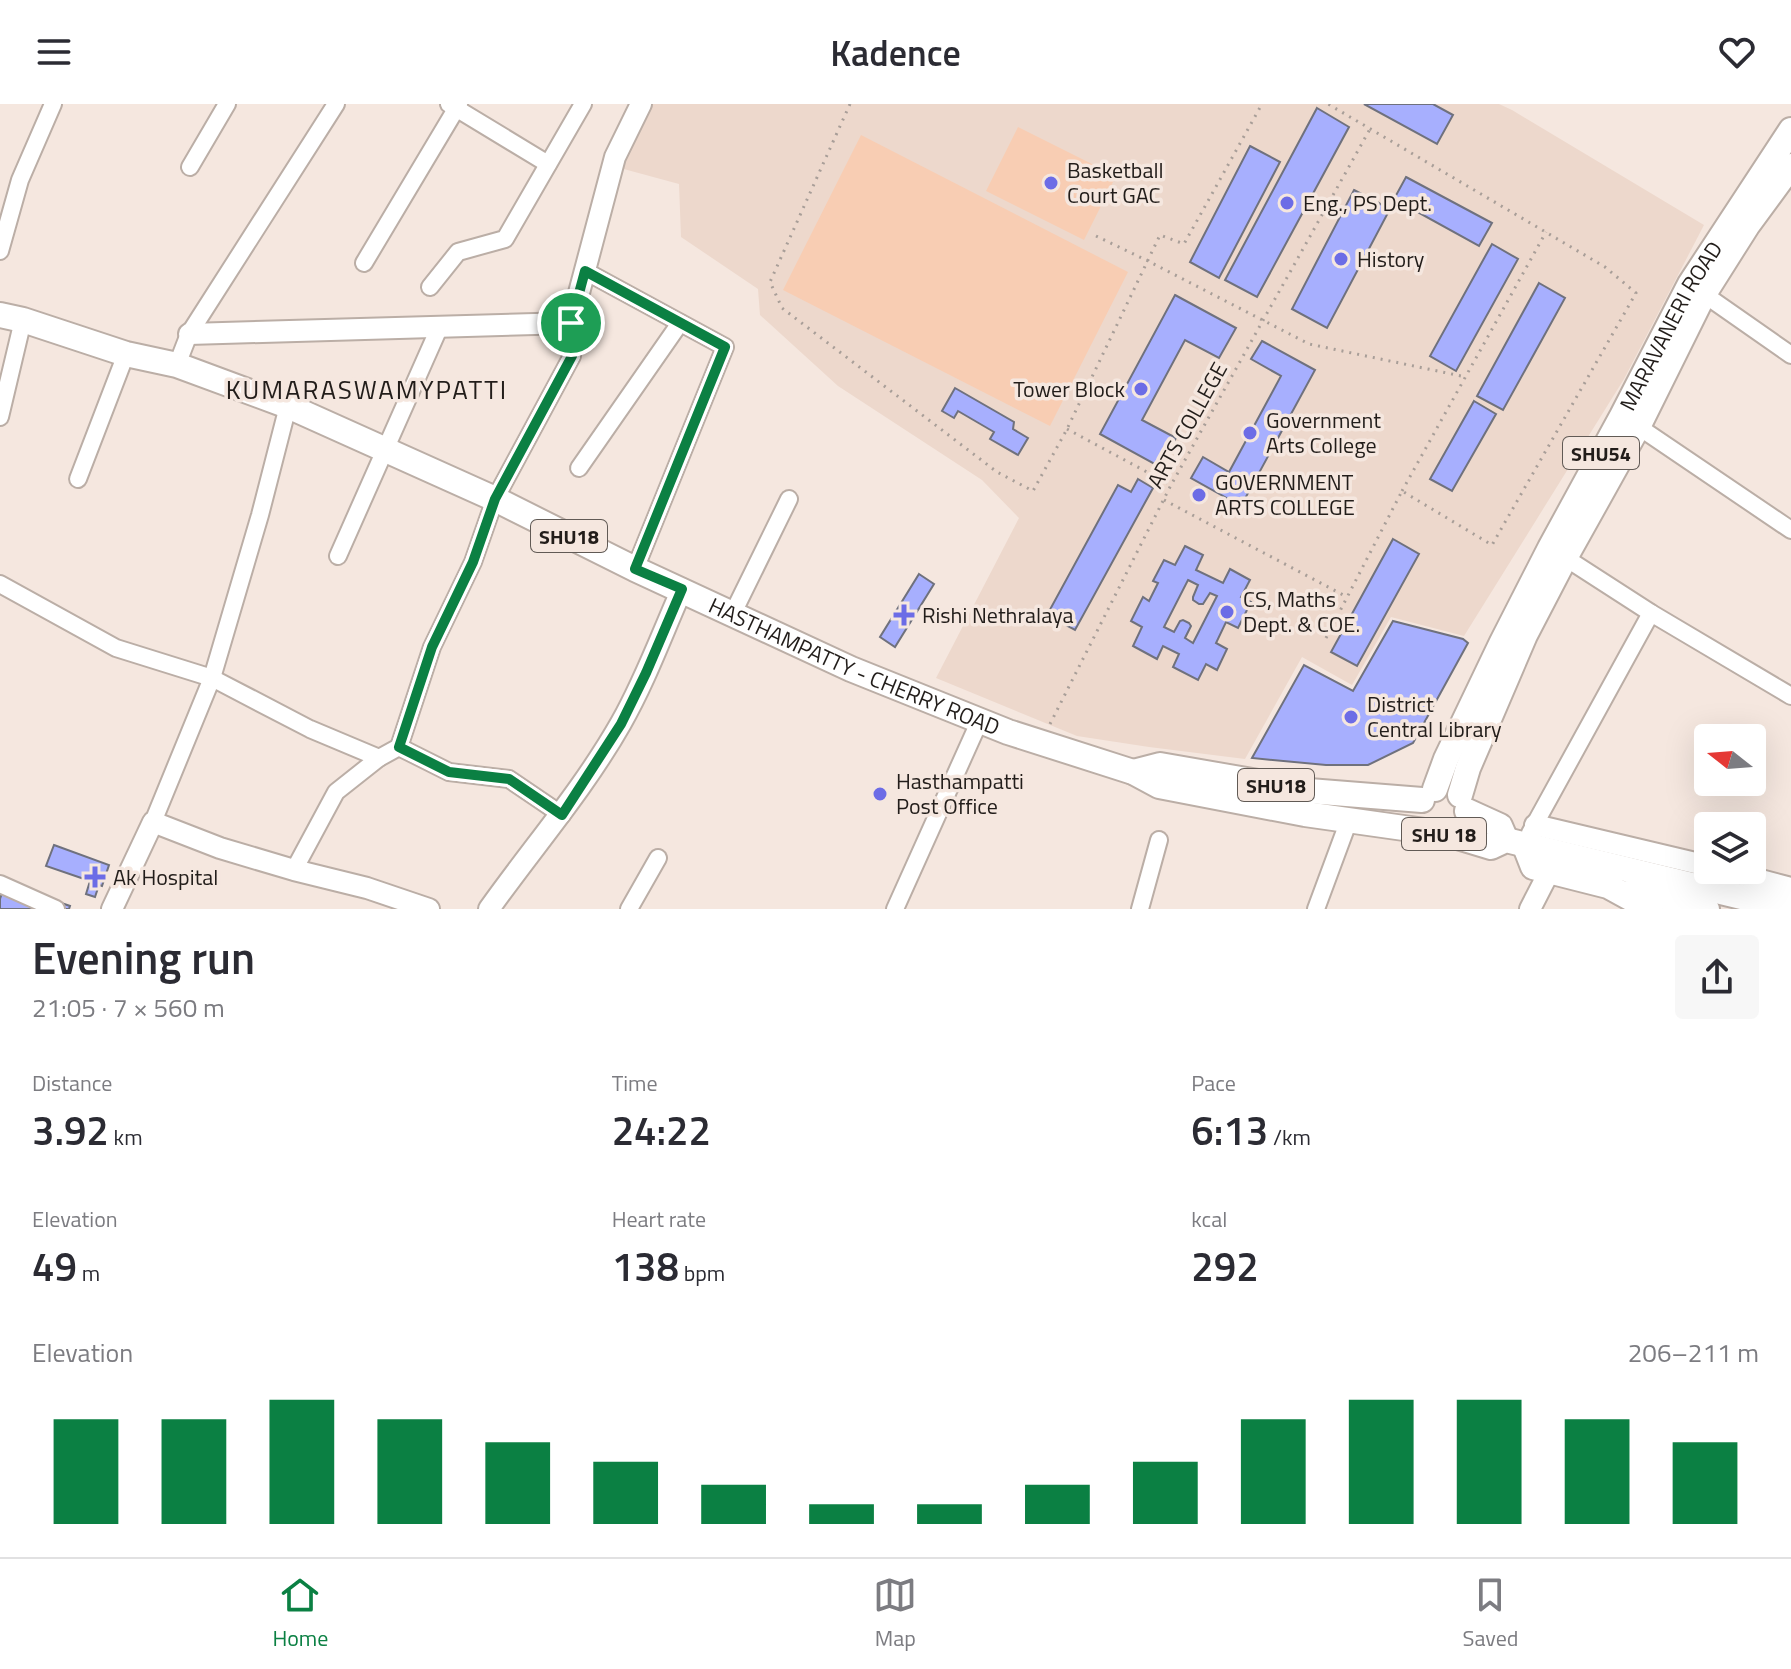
<!DOCTYPE html>
<html lang="en">
<head>
<meta charset="utf-8">
<style>
	:root { --surface:#fff; --page:#f7f7f7; --text:#2b2b33; --muted:#7c7c81; --line:#e1e1e2; --accent:#0b8043 }
	body { margin:0; font-family:"Titillium Web",sans-serif; background:var(--page); color:var(--text); height:100vh; display:flex; flex-direction:column; font-size:30px; white-space:nowrap }
	* { box-sizing:border-box; margin:0 }
	p { font-size:26px; color:var(--muted) }
	.icon { flex:none; width:44px; height:44px; fill:none; stroke:currentColor; stroke-width:2; stroke-linecap:round; stroke-linejoin:round }
	.map { position:relative; height:805px; overflow:hidden }
	.details { display:flex; flex-direction:column; background:var(--surface); flex:1 }
	.details>* { flex:none }
	.needle { width:52px; rotate:287deg }
	.fabs { position:absolute; left:1694px; top:620px; display:grid; gap:16px }
	.fabs a { display:grid; place-items:center; width:72px; height:72px; border-radius:8px; background:var(--surface); box-shadow:0 8px 32px #0002; font-size:40px }
	.pin { position:absolute; display:grid; place-items:center; width:68px; height:68px; color:#fff; margin:-34px; border:4px solid #fff; border-radius:50%; box-shadow:0 2px 8px #0007 }
	.round { display:grid; place-items:center; flex:none; width:84px; height:84px; border-radius:8px; background:var(--page) }
	.head { display:flex; align-items:center; justify-content:space-between; height:136px; padding:0 32px }
	h1 { font-size:44px; font-weight:600; line-height:60px }
	.stats { display:grid; grid-template-columns:repeat(3,1fr); gap:12px; height:136px; padding:8px 32px }
	.stats div { display:grid; align-content:center }
	.stats b { font-size:40px; font-weight:600 }
	.stats small { font-size:22px; font-weight:400 }
	.stats p { font-size:22px }
	.chart { height:224px; padding:16px 32px }
	.chart p { display:flex; justify-content:space-between }
	.chart svg { width:100%; height:144px; margin-top:8px; stroke:var(--accent); stroke-width:6 }
	header { display:flex; justify-content:space-between; align-items:center; height:104px; padding:0 32px; background:var(--surface); font-size:36px; font-weight:600 }
	.dock { display:flex; justify-content:space-around; align-items:center; height:112px; border-top:2px solid var(--line); background:var(--surface); font-size:22px; color:var(--muted) }
	.dock a { display:grid; justify-items:center; gap:4px }
	.dock .current { color:var(--accent) }
	.map>svg:first-child { display:block }
	.built { fill:#edd8cc }
	.green { fill:#f8cdb3 }
	.building { fill:#a7affe; stroke:#6f717d; stroke-width:2; fill-rule:evenodd }
	.lines { fill:none; stroke-linecap:round; stroke-linejoin:round }
	.minor-casing { stroke:#bbaea6; stroke-width:20 }
	.tertiary-casing { stroke:#bbaea6; stroke-width:24 }
	.primary-casing { stroke:#bbaea6; stroke-width:28 }
	.path { stroke:#a89e98; stroke-width:3; stroke-dasharray:2 6; stroke-linecap:butt }
	.minor { stroke:#fff; stroke-width:16 }
	.tertiary { stroke:#fff; stroke-width:20 }
	.primary { stroke:#fff; stroke-width:24 }
	.route-casing { stroke:#fff; stroke-width:16 }
	.route { stroke:#0b8043; stroke-width:10 }
	.poi-dot { fill:#6c6ce6; stroke:#f5e7df; stroke-width:3 }
	.labels { text-anchor:middle; dominant-baseline:central; stroke-width:7; stroke-linejoin:round; paint-order:stroke }
	.shield { fill:#f5e7df; stroke:#615a55; stroke-width:2 }
	.shield-label { font-size:20px; font-weight:bold; fill:#221d1a }
	.poi-label { font-size:22px; fill:#221d1a; stroke:#f5e7df; text-anchor:start }
	.street-label { font-size:22px; fill:#221d1a; stroke:#f5e7df }
	.quarter-label { font-size:26px; letter-spacing:2px; fill:#221d1a; stroke:#f5e7df }
</style>
</head>
<body>
<header><svg class="icon" aria-label="menu" viewBox="0 0 24 24"><path d="M4 6h16M4 12h16M4 18h16"/></svg>Kadence<svg class="icon" aria-label="heart" viewBox="0 0 24 24"><path d="M12 20l-8-8c-3-5 5-10 8-4 3-6 11-1 8 4z"/></svg></header>
<div class="map">
<svg width="1791" height="805" viewBox="0 0 1791 805">
	<rect width="100%" height="100%" fill="#f5e7df"/>
	<path class="built" d="M652 0H1499L1512 6 1704 121 1624 275 1464 532 1391 513 1352 581 1302 553 1245 655 1149 643 1077 632 936 574 1019 414 982 376 838 282 760 211 758 185 681 133 679 80 620 64Z"/>
	<g class="green">
		<path d="M1018 23 1116 72 1084 136 986 87Z"/>
		<path d="M861 31 1128 168 1050 322 783 186Z"/>
	</g>
	<g class="building">
		<path d="M1364 0H1433L1453 11 1437 40Z"/>
		<path d="M1317 4 1349 23 1257 193 1225 176Z"/>
		<path d="M1250 42 1280 58 1219 174 1190 158Z"/>
		<path d="M1406 73 1492 119 1479 142 1394 95Z"/>
		<path d="M1354 86 1390 105 1327 224 1292 205Z"/>
		<path d="M1492 140 1518 155 1456 267 1430 252Z"/>
		<path d="M1539 179 1565 194 1503 306 1477 292Z"/>
		<path d="M1175 191 1236 224 1219 254 1185 236 1142 316 1176 334 1160 363 1100 330Z"/>
		<path d="M1262 237 1315 266 1241 402 1191 374 1203 353 1229 368 1281 272 1251 255Z"/>
		<path d="M955 284 1014 318 1013 325 1028 334 1018 351 990 335 994 328 958 307 954 314 942 307Z"/>
		<path d="M1474 297 1496 310 1452 387 1430 375Z"/>
		<path d="M1138 375 1153 384 1075 526 1047 511 1118 381 1131 388Z"/>
		<path d="M1393 435 1419 450 1357 562 1331 548Z"/>
		<path d="M1185 442 1203 451 1196 466 1223 479 1230 465 1250 476 1241 493 1251 498 1238 524 1226 518 1216 539 1227 545 1217 566 1206 560 1198 576 1173 563 1179 550 1163 542 1157 555 1133 542 1142 523 1131 517 1143 493 1149 497 1158 479 1153 477 1164 456 1175 461ZM1188 476 1198 481 1193 493V496L1199 500H1203L1210 489 1217 492 1193 539 1185 534 1191 522 1189 519 1183 516 1180 517 1174 528 1164 523Z"/>
		<path d="M919 470 934 480 895 543 880 533Z"/>
		<path d="M1393 517 1463 535 1468 539 1413 639 1368 661H1326L1252 654 1304 561 1353 587Z"/>
		<path d="M54 741 109 761 102 782 99 781 95 793 86 790 90 777 46 762Z"/>
		<path d="M5 780 70 802 69 805H0V795Z"/>
	</g>
	<g class="lines">
		<defs>
			<g id="minor">
				<path d="M449 0 548 60"/>
				<path d="M190 63 227 0"/>
				<path d="M0 147 20 76 53 0"/>
				<path d="M364 159 459 0"/>
				<path d="M585 167 725 243 635 465"/>
				<path d="M430 183 458 148 505 135 583 0"/>
				<path d="M1698 186 1791 251"/>
				<path d="M177 261 189 230 336 0"/>
				<path d="M0 313 23 216"/>
				<path d="M1630 317 1791 426"/>
				<path d="M579 364 680 219"/>
				<path d="M78 375 126 250"/>
				<path d="M1558 449 1651 509 1791 592"/>
				<path d="M338 452 440 222"/>
				<path d="M0 480 116 544 212 574 310 625 379 654 399 643 432 543 473 458 495 395 572 252 571 219"/>
				<path d="M733 509 789 395"/>
				<path d="M399 643 449 668 509 675 562 711"/>
				<path d="M153 718 212 574 260 411 288 302"/>
				<path d="M1530 729 1651 509"/>
				<path d="M294 766 336 688 379 654"/>
				<path d="M0 780 56 805"/>
				<path d="M629 805 658 754"/>
				<path d="M895 805 980 616"/>
				<path d="M1140 805 1159 736"/>
				<path d="M1316 805 1349 716"/>
			</g>
			<g id="tertiary">
				<path d="M189 230 571 219 615 53 641 0"/>
				<path d="M1535 721 1708 762"/>
				<path d="M1723 766 1791 784"/>
				<path d="M1627 787 1709 805"/>
				<path d="M112 805 153 718 220 744 294 766 367 784 429 805"/>
				<path d="M489 805C533 743 583 686 621 619 645 577 662 530 682 485"/>
				<path d="M1530 805 1549 768"/>
			</g>
			<g id="primary">
				<path id="s1" d="M0 211 23 216 126 250 177 261 288 302 495 395 635 465 851 565 1008 628 1133 668 1159 682 1305 710 1432 728"/>
				<path d="M1133 668 1160 661 1309 687 1422 696"/>
				<path id="s2" d="M1435 685 1446 655 1502 538 1550 444 1622 312 1690 180 1791 26"/>
				<path d="M1460 691 1468 664 1525 531 1565 454 1638 323 1704 190 1747 122 1791 62"/>
				<path d="M1467 707 1500 722 1506 736"/>
				<path d="M1448 730 1491 743 1506 736 1791 805"/>
				<path d="M1524 740 1533 763 1608 782 1650 805"/>
			</g>
		</defs>
		<use href="#minor" class="minor-casing"/>
		<use href="#tertiary" class="tertiary-casing"/>
		<use href="#primary" class="primary-casing"/>
		<g class="path">
			<path d="M850 0 770 178 782 204 997 368 1033 387 1067 325 1160 131 1184 140 1262 0"/>
			<path d="M1096 132 1148 157 1309 240 1466 273"/>
			<path d="M1067 325 1171 381"/>
			<path d="M1402 387 1546 128"/>
			<path d="M1164 396 1347 493"/>
			<path d="M1326 534 1402 387 1492 441 1636 189 1605 163 1328 0"/>
			<path d="M1050 620 1171 381 1370 25"/>
		</g>
		<use href="#minor" class="minor"/>
		<use href="#tertiary" class="tertiary"/>
		<use href="#primary" class="primary"/>
	</g>
	<g class="lines">
		<defs>
			<path id="route" d="M585 167 725 243 635 465 682 485 646 569 621 620 562 711 509 675 449 668 399 643 432 543 473 458 495 395 572 252 571 219Z"/>
		</defs>
		<use href="#route" class="route-casing"/>
		<use href="#route" class="route"/>
	</g>
	<g class="poi-dot">
		<circle cx="1051" cy="79" r="8"/>
		<circle cx="1287" cy="99" r="8"/>
		<circle cx="1341" cy="155" r="8"/>
		<circle cx="1141" cy="285" r="8"/>
		<circle cx="1250" cy="329" r="8"/>
		<circle cx="1199" cy="391" r="8"/>
		<circle cx="1227" cy="508" r="8"/>
		<path d="M900 499h8v8h8v8h-8v8h-8v-8h-8v-8h8z"/>
		<circle cx="1351" cy="613" r="8"/>
		<circle cx="880" cy="690" r="8"/>
		<path d="M91 761h8v8h8v8h-8v8h-8v-8h-8v-8h8z"/>
	</g>
	<g class="labels">
		<g class="shield">
			<rect x="1563" y="333" width="76" height="32" rx="6"/>
			<rect x="531" y="416" width="76" height="32" rx="6"/>
			<rect x="1238" y="665" width="76" height="32" rx="6"/>
			<rect x="1402" y="714" width="84" height="32" rx="6"/>
		</g>
		<g class="shield-label">
			<text x="1601" y="349">SHU54</text>
			<text x="569" y="432">SHU18</text>
			<text x="1276" y="681">SHU18</text>
			<text x="1444" y="730">SHU 18</text>
		</g>
		<g class="poi-label">
			<text x="1067" y="66">Basketball<tspan x="1067" dy="25">Court GAC</tspan></text>
			<text x="1303" y="99">Eng., PS Dept.</text>
			<text x="1357" y="155">History</text>
			<text x="1125" y="285" text-anchor="end">Tower Block</text>
			<text x="1266" y="316">Government<tspan x="1266" dy="25">Arts College</tspan></text>
			<text x="1215" y="378">GOVERNMENT<tspan x="1215" dy="25">ARTS COLLEGE</tspan></text>
			<text x="1243" y="495">CS, Maths<tspan x="1243" dy="25">Dept. &amp; COE.</tspan></text>
			<text x="922" y="511">Rishi Nethralaya</text>
			<text x="1367" y="600">District<tspan x="1367" dy="25">Central Library</tspan></text>
			<text x="896" y="677">Hasthampatti<tspan x="896" dy="25">Post Office</tspan></text>
			<text x="113" y="773">Ak Hospital</text>
		</g>
		<g class="street-label">
			<text stroke="none"><textPath href="#s2" startOffset="520">MARAVANERI ROAD</textPath></text>
			<text transform="translate(1187 321) rotate(-61)">ARTS COLLEGE</text>
			<text stroke="none"><textPath href="#s1" startOffset="926">HASTHAMPATTY - CHERRY ROAD</textPath></text>
		</g>
		<g class="quarter-label">
			<text x="367" y="285">KUMARASWAMYPATTI</text>
		</g>
	</g>
</svg>
<div class="fabs">
<a><svg class="needle" viewBox="-14 -14 28 28"><path d="M0-13l5 13h-10z" fill="#e53935"/><path d="M0 13l5-13h-10z" fill="#7c7c81"/></svg></a>
<a><svg class="icon" aria-label="layers" viewBox="0 0 24 24"><path d="M12 4l9 5-9 5-9-5zM3 14l9 5 9-5"/></svg></a>
</div>
<div class="pin" style="left:571px;top:219px;background:#1e9e55"><svg class="icon" aria-label="arrive" viewBox="0 0 24 24"><path d="M6 21V4h12l-3 4 3 4H6"/></svg></div>
</div>
<section class="details">
<div class="head"><div><h1>Evening run</h1><p>21:05 · 7 × 560 m</p></div><a class="round"><svg class="icon" aria-label="share" viewBox="0 0 24 24"><path d="M12 15V3M7 8l5-5 5 5M5 13v7h14v-7"/></svg></a></div>
<div class="stats">
<div><p>Distance</p><b>3.92<small> km</small></b></div>
<div><p>Time</p><b>24:22</b></div>
<div><p>Pace</p><b>6:13<small> /km</small></b></div>
</div>
<div class="stats">
<div><p>Elevation</p><b>49<small> m</small></b></div>
<div><p>Heart rate</p><b>138<small> bpm</small></b></div>
<div><p>kcal</p><b>292</b></div>
</div>
<div class="chart"><p><span>Elevation</span>206–211 m</p>
<svg viewBox="0 0 160 44" preserveAspectRatio="none"><path d="M5 44V12M15 44V12M25 44V6M35 44V12M45 44V19M55 44V25M65 44V32M75 44V38M85 44V38M95 44V32M105 44V25M115 44V12M125 44V6M135 44V6M145 44V12M155 44V19"/></svg>
</div>
</section>
<nav class="dock">
<a class="current"><svg class="icon" aria-label="home" viewBox="0 0 24 24"><path d="M3 11l9-7 9 7M6 9v11h12V9"/></svg>Home</a>
<a><svg class="icon" aria-label="map" viewBox="0 0 24 24"><path d="M3 6l6-2 6 2 6-2v14l-6 2-6-2-6 2zM9 4v14M15 6v14"/></svg>Map</a>
<a><svg class="icon" aria-label="saved" viewBox="0 0 24 24"><path d="M7 4h10v16l-5-4-5 4z"/></svg>Saved</a>
</nav>
</body>
</html>
